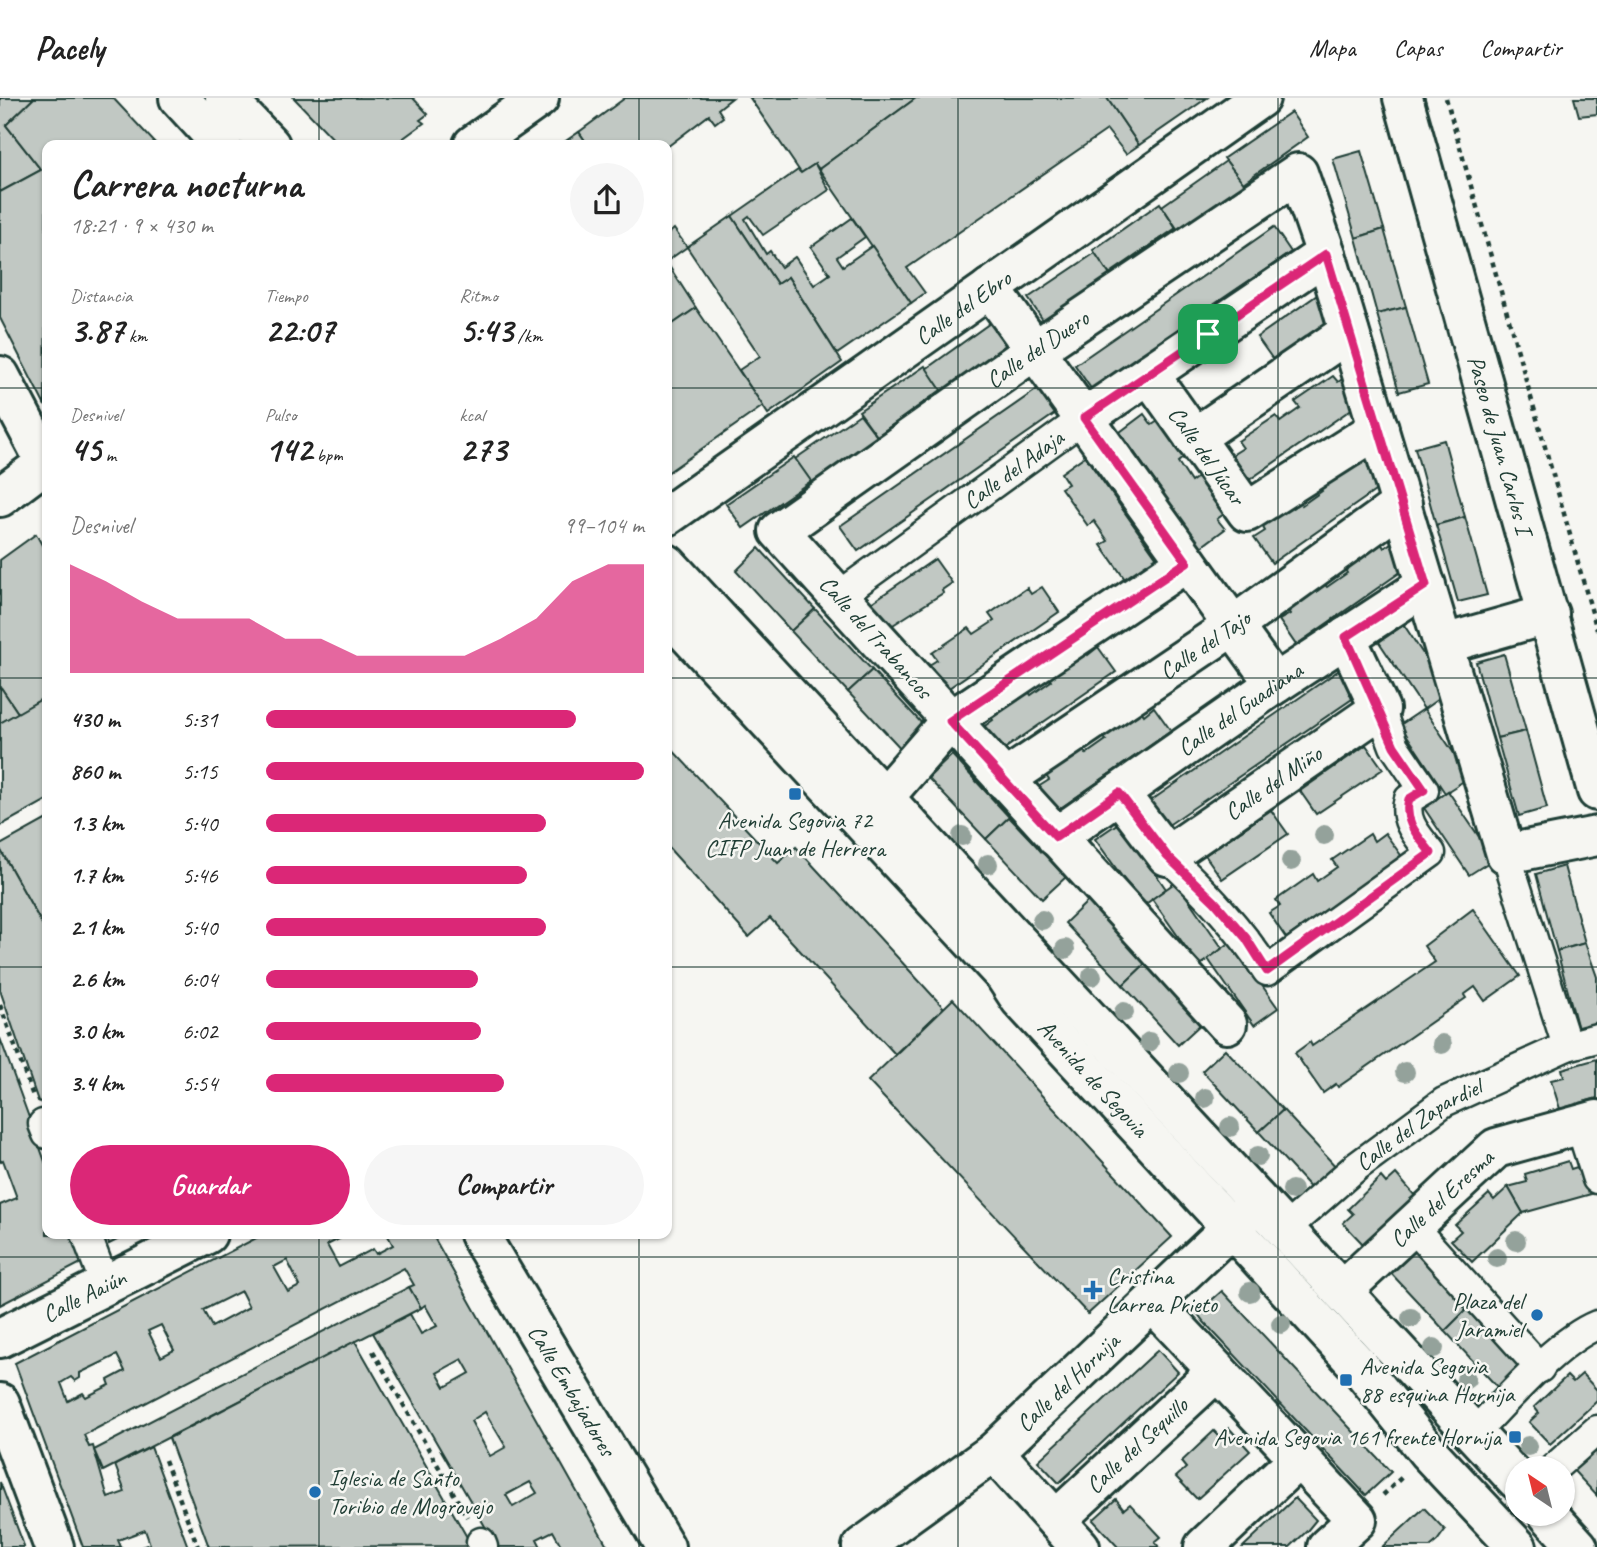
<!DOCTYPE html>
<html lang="es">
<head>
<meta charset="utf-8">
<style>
	:root { --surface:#fff; --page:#f6f6f6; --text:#222; --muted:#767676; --line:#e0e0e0; --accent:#db2777 }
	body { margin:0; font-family:Caveat,sans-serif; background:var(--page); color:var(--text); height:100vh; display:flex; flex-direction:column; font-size:26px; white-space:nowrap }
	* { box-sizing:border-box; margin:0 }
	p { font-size:23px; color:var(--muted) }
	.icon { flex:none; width:38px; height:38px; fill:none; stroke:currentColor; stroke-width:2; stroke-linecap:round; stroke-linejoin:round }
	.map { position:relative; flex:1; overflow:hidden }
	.drawer { position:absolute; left:42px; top:42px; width:630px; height:1099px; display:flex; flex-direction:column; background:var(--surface); border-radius:14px; box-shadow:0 2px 5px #0004 }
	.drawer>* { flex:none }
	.needle { width:46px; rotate:325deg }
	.tools { position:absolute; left:1505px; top:1358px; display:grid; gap:14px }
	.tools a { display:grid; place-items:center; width:70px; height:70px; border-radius:50%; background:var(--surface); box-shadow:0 2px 5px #0004; font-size:35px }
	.pin { position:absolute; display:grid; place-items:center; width:60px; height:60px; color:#fff; margin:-30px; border-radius:14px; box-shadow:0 4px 10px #0006 }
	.round { display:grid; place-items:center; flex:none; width:74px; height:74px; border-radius:37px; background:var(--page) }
	.head { display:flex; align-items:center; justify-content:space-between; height:119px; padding:0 28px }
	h1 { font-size:38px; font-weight:600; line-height:52px }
	.metrics { display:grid; grid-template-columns:repeat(3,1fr); gap:10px; height:119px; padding:7px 28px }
	.metrics div { display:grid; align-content:center }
	.metrics b { font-size:35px; font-weight:600 }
	.metrics small { font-size:19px; font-weight:400 }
	.metrics p { font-size:19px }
	.chart { height:196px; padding:14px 28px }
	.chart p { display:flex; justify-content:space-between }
	.chart svg { width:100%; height:126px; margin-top:7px; fill:var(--accent); opacity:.7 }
	.cta { display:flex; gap:14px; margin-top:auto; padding:14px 28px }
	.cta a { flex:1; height:80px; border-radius:42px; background:var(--accent); color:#fff; font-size:28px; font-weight:600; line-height:80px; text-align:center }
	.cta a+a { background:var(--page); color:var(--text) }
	ul { padding:0 28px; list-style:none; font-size:23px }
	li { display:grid; grid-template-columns:112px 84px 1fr; align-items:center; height:52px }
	li i { height:18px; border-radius:9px; background:var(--accent) }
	header { display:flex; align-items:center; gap:42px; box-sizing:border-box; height:98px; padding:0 35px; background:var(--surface); border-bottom:2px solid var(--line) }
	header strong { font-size:33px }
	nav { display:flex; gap:38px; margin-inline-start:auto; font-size:24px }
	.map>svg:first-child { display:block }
	.building { fill:#c1c8c3; stroke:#1f3d34; stroke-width:2; fill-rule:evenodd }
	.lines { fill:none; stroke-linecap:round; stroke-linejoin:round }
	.pedestrian-casing { stroke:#1f3d34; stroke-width:33 }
	.minor-casing { stroke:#1f3d34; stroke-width:44 }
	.tertiary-casing { stroke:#1f3d34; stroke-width:44 }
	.secondary-casing { stroke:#1f3d34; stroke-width:44 }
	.primary-casing { stroke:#1f3d34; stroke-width:44 }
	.path { stroke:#1f3d34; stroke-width:4.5; stroke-dasharray:5 5; stroke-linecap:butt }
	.pedestrian { stroke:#f6f6f2; stroke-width:28 }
	.minor { stroke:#f6f6f2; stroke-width:38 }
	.tertiary { stroke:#f6f6f2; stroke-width:38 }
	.secondary { stroke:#f6f6f2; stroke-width:38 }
	.primary { stroke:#f6f6f2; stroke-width:38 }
	.tree { fill:#94a29b }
	.route-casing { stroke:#fff; stroke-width:14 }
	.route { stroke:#db2777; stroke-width:9 }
	.grid { fill:none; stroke:#1f3d34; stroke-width:2; stroke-opacity:0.55 }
	.poi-dot { fill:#1f6fb2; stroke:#f6f6f2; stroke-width:2.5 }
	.labels { text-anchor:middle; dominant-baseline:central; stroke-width:5; stroke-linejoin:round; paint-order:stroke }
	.street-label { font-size:24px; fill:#1f3d34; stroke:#f6f6f2 }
	.poi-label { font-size:24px; fill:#1f3d34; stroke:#f6f6f2; text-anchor:start }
</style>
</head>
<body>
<header>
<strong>Pacely</strong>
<nav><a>Mapa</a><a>Capas</a><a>Compartir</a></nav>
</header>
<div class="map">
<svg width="1597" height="1449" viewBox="0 0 1597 1449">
	<rect width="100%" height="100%" fill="#f6f6f2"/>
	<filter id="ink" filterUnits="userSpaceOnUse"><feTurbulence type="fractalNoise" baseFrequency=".0143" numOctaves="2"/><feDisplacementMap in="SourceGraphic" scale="14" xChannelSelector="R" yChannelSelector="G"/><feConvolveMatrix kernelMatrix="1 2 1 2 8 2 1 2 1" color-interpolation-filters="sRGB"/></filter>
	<g filter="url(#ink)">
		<g class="building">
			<path d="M0 0H34L6 27 41 72 0 94Z"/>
			<path d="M34 0H113L157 47H47L45 308 0 220V94L41 72 6 27Z"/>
			<path d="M294 0H413L428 16 420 22 424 25 394 47H339Z"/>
			<path d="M625 0H732L718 11 723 19 715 25 709 17 667 49 588 47 579 34Z"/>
			<path d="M750 0H916L819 71 815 66 801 75Z"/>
			<path d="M916 0H1107L1139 47 1126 56 1107 32 907 170 925 195 911 205 819 71Z"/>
			<path d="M1107 0H1207L1139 47Z"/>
			<path d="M1574 0H1597V16L1579 18Z"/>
			<path d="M1291 14 1308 39 1243 85 1224 60Z"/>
			<path d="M579 34 588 47H560Z"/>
			<path d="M1361 53 1384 131 1356 140 1333 61Z"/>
			<path d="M1226 63 1245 87 1178 132 1162 108Z"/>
			<path d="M815 66 829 92 763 137 749 118 745 121 766 156 770 153 781 169 795 159 814 187 830 176 811 149 852 120 865 139 837 159 843 168 872 148 911 205 837 256 788 179 777 186 732 118 798 72 801 75Z"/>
			<path d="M1160 105 1176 130 1109 176 1093 152Z"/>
			<path d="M732 118 777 186 788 179 842 264 768 316 739 272 760 258 687 149Z"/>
			<path d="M1274 129 1291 154 1092 292 1075 267Z"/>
			<path d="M674 131 687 149 667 163V137Z"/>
			<path d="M1384 131 1406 209 1377 216 1356 140Z"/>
			<path d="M1095 155 1111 179 1045 225 1028 200Z"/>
			<path d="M667 165 696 210 667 230Z"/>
			<path d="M1323 193 1331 226 1274 263 1257 239Z"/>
			<path d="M1406 209 1428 286 1399 294 1377 216Z"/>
			<path d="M696 210 763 308 667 375V230Z"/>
			<path d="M993 223 1010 248 943 295 926 271Z"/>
			<path d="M925 268 941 292 877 338 859 313Z"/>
			<path d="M1348 277 1366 301 1249 382 1232 357 1243 350 1238 343 1276 318 1280 324 1300 310 1295 304 1333 278 1338 284Z"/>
			<path d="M1039 290 1056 315 858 453 840 428Z"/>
			<path d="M860 316 878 340 812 385 795 361Z"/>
			<path d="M1144 316 1152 327 1158 323 1184 359 1178 364 1191 384 1198 379 1224 416 1217 421 1225 431 1201 449 1120 334Z"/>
			<path d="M1444 342 1465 419 1436 427 1415 350Z"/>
			<path d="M1085 358 1166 473 1127 484 1101 447 1108 443 1094 423 1088 428 1061 390 1068 386 1061 375Z"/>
			<path d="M794 359 811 383 743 430 726 406Z"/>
			<path d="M1371 360 1388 384 1272 465 1254 440 1265 433 1261 426 1298 400 1302 407 1322 393 1318 387 1356 361 1360 367Z"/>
			<path d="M1465 419 1487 497 1458 504 1436 427Z"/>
			<path d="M36 436 47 456V598L18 615 0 588V462Z"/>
			<path d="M1395 442 1412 466 1296 547 1279 522 1290 516 1285 509 1322 483 1327 489 1347 475 1343 469 1380 443 1384 450Z"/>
			<path d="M759 450 815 511 791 533 736 473Z"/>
			<path d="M935 461 952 485 942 492 943 495 885 532 868 507Z"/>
			<path d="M1042 489 1059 514 943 594 926 569 937 562 932 555 969 530 974 536 994 523 989 516 1027 490 1031 496Z"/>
			<path d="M815 511 872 572 848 594 791 533Z"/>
			<path d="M1404 527 1448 594 1424 611 1379 544Z"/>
			<path d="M1098 549 1116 574 1000 654 982 630 993 622 989 616 1026 590 1031 597 1051 583 1046 576 1084 550 1088 557Z"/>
			<path d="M1504 556 1526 633 1497 640 1476 564Z"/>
			<path d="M1348 566 1355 599 1167 728 1149 704Z"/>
			<path d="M872 572 928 632 905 655 848 594Z"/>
			<path d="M0 588 18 615 0 625Z"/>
			<path d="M47 598V702L0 728V625Z"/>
			<path d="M1154 609 1171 633 1055 714 1038 689 1049 682 1044 675 1081 649 1086 656 1106 642 1101 636 1139 610 1144 617Z"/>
			<path d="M1424 611 1470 679 1445 695 1400 627Z"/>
			<path d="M1526 633 1547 710 1519 718 1497 640Z"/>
			<path d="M667 646 778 765 796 749 944 910 895 956 770 820 749 839 667 748Z"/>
			<path d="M1366 647 1383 671 1316 716 1300 693Z"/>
			<path d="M952 657 1009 719 986 741 928 680Z"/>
			<path d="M1448 693 1494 761 1469 777 1424 710Z"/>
			<path d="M1271 712 1288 736 1222 781 1205 757Z"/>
			<path d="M1009 719 1066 779 1042 801 986 741Z"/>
			<path d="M47 721V835L0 751V747Z"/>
			<path d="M1120 724 1166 791 1143 808 1095 741Z"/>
			<path d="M1385 735 1403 760 1286 840 1269 815 1280 808 1276 802 1313 776 1317 783 1337 769 1332 762 1370 736 1374 743Z"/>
			<path d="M0 751 47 835V1007L38 1003 0 892Z"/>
			<path d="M1564 768 1585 845 1557 853 1536 776Z"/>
			<path d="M1176 784 1223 851 1199 868 1152 801Z"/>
			<path d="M1088 803 1146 865 1123 887 1065 825Z"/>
			<path d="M1473 811 1520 878 1485 903 1475 889 1464 897 1466 900 1338 989 1336 986 1323 995 1295 955 1310 944 1312 948 1435 864 1424 848Z"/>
			<path d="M1231 844 1278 910 1254 927 1208 861Z"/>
			<path d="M1585 845 1597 879V925L1578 931 1557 853Z"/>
			<path d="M1146 865 1202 925 1178 947 1123 887Z"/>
			<path d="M953 901 1172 1139 1088 1216 868 983Z"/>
			<path d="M0 940 47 1069V1136H72L83 1164 0 1207V1107L17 1100 3 1062 0 1064Z"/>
			<path d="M1225 951 1283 1012 1259 1034 1202 973Z"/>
			<path d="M1597 961V1000L1560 1011 1551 982 1564 979 1562 971Z"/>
			<path d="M1283 1012 1339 1072 1315 1095 1259 1034Z"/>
			<path d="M1568 1063 1571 1071 1583 1067 1591 1096 1523 1115 1508 1089 1527 1084 1525 1076Z"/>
			<path d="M1396 1076 1416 1099 1364 1147 1343 1125 1353 1116 1348 1111 1381 1079 1386 1085Z"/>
			<path d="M1508 1089 1523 1115 1472 1164 1451 1142 1461 1133 1455 1127 1489 1096 1494 1102Z"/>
			<path d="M106 1136H129L109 1146Z"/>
			<path d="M264 1136H349L327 1147 339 1169 373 1151 376 1156 393 1147 387 1136H432L608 1449H562L553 1433 537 1441 541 1449H497L373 1235 410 1216 421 1236 437 1228 425 1207 421 1210 409 1189 414 1187 404 1170 84 1337 89 1349 93 1348 108 1400 125 1394 115 1367 151 1349 188 1449H141L150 1446 145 1432 118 1442 121 1449H83L15 1265ZM287 1162 300 1188 288 1194 274 1169ZM241 1193 249 1209 212 1229 203 1212ZM161 1227 174 1252 161 1259 148 1233ZM117 1257 125 1273 108 1282 110 1287 86 1299 83 1295 68 1303 61 1285 71 1279 75 1283 80 1280V1275ZM462 1261 470 1275 445 1289 437 1275ZM485 1314 506 1349 490 1358 471 1323ZM530 1384 537 1395 513 1409 506 1397Z"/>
			<path d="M1411 1149 1468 1210 1445 1233 1387 1171Z"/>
			<path d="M409 1189 421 1210 103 1373 94 1352Z"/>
			<path d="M1222 1193 1391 1374 1366 1397 1204 1224 1197 1215Z"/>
			<path d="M1468 1210 1525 1271 1501 1293 1445 1233Z"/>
			<path d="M355 1243 472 1448 209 1449 169 1340Z"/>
			<path d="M1158 1252 1178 1274 1059 1385 1038 1363Z"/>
			<path d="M1582 1276 1597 1292V1303L1550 1346 1529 1324 1539 1315 1534 1309 1567 1278 1573 1284Z"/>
			<path d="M1229 1330 1250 1353 1197 1401 1176 1379 1186 1370 1181 1364 1214 1333 1220 1339Z"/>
			<path d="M1597 1350V1398L1573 1372Z"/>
			<path d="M0 1384 23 1445 24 1449H0Z"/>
			<path d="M1295 1400 1316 1422 1307 1433 1290 1449H1243Z"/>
			<path d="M1116 1401 1124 1411 1130 1406 1161 1439 1155 1444 1159 1449H1118L1093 1422Z"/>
			<path d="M1424 1410 1445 1432 1437 1443 1430 1449H1382Z"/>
		</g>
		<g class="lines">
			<defs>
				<g id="pedestrian">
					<path id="s1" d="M840 497 1084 320"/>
					<path d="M1506 756 1567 948"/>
					<path d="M1167 758C1205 794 1239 829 1267 873L1431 755C1418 738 1402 723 1409 701L1424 692 1394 648 1380 611"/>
					<path d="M43 1026 47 1036"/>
					<path d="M1580 1027 1597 1081"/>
					<path d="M1412 1128 1540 1270"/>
					<path id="s2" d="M1285 1131 1356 1069 1444 1004 1567 948 1597 940"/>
					<path d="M86 1136 105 1186"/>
					<path d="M1474 1335C1505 1304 1557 1243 1597 1227"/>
					<path d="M1554 1370 1597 1332"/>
					<path d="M481 1444 483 1449"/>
				</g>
				<g id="minor">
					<path d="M990 190 1275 586"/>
					<path id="s3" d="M1149 276 1247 414 1379 330"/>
					<path d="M0 278 47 367"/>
					<path d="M1084 320 1326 156"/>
					<path d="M1194 340 1349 234"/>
					<path id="s4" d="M667 418 1260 0"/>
					<path d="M1444 546 1549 516"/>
					<path id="s5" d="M1004 682 1233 528 1402 406"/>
					<path id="s6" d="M1119 695 1167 758 1380 611 1346 539"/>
					<path d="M885 698 950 623 1187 464"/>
					<path id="s7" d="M1056 739 1275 586 1426 487"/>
					<path id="s8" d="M1227 926 779 433 1035 252 1298 75 1326 156 1506 756 1597 738"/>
					<path id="s9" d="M479 1136 665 1449"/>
					<path id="s10" d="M1342 1193 1496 1050 1597 1022"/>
					<path d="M1154 1206 1357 1422 1327 1449"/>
					<path id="s11" d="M0 1240 207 1136"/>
					<path d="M0 1305 54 1449"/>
					<path d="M994 1354 1080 1449"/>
					<path id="s12" d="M1056 1422 1217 1273"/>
					<path id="s13" d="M862 1449 994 1354 1256 1106"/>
					<path d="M1204 1449 1299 1360"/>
				</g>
				<g id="tertiary">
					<path d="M473 47 539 0"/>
					<path d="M0 399 47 364"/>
				</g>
				<g id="secondary">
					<path d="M179 0 222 47"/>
					<path d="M225 0 270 47"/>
					<path d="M667 466 1517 1382"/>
					<path id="s14" d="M667 514 1005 878 1020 901 1359 1268 1428 1354 1517 1449"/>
					<path d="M1548 1416 1578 1449"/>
				</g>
				<g id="primary">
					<path id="s15" d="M1403 0 1597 693"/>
				</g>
			</defs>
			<use href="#pedestrian" class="pedestrian-casing"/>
			<use href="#minor" class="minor-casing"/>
			<use href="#tertiary" class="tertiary-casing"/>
			<use href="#secondary" class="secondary-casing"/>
			<use href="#primary" class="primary-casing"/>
			<g class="path">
				<path d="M1446 0 1597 532"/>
				<path d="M0 907 33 998"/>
				<path d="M373 1253 467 1419"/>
				<path d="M165 1362 198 1449"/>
				<path d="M1383 1397 1402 1379"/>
			</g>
			<use href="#pedestrian" class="pedestrian"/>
			<use href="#minor" class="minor"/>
			<use href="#tertiary" class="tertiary"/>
			<use href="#secondary" class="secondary"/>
			<use href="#primary" class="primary"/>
		</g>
		<g class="tree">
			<circle cx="1324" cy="737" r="10"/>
			<circle cx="962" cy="738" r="10"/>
			<circle cx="1291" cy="763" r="10"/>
			<circle cx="988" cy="766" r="10"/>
			<circle cx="1042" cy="822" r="10"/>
			<circle cx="1065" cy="851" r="10"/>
			<circle cx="1092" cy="878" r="10"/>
			<circle cx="1124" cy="914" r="10"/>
			<circle cx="1149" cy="944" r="10"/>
			<circle cx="1442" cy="946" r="10"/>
			<circle cx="1405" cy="974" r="10"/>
			<circle cx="1179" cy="975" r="10"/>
			<circle cx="1205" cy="1000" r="10"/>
			<circle cx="1230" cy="1029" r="10"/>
			<circle cx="1258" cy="1058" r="10"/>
			<circle cx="1292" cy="1092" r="10"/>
			<circle cx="1516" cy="1143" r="10"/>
			<circle cx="1497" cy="1160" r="10"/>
			<circle cx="1250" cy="1194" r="10"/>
			<circle cx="1411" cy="1220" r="10"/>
			<circle cx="1281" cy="1226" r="10"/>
			<circle cx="1434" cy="1250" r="10"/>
			<circle cx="1466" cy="1281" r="10"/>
			<circle cx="1528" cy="1348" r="10"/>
		</g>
	</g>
	<g class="lines" filter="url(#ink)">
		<defs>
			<path id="route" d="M1326 156 1426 487 1346 539 1394 648 1424 692 1409 701C1403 723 1418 738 1431 755L1267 873 1246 840 1215 804 1167 758 1119 695 1056 739 950 623 1187 464 1084 320Z"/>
		</defs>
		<use href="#route" class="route-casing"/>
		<use href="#route" class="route"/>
	</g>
	<path class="grid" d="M319 0V47M639 0V47M958 0V1449M1278 0V1449M0 290H47M667 290H1597M0 580H47M667 580H1597M0 869H47M667 869H1597M319 1136V1449M639 1136V1449M0 1159H1597"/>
	<g class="poi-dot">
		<rect x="788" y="689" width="14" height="14" rx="3.5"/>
		<path d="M1089.5 1181.5h7v7h7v7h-7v7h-7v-7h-7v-7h7z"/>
		<circle cx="1537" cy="1217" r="7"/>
		<rect x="1339" y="1275" width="14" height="14" rx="3.5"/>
		<rect x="1508" y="1332" width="14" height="14" rx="3.5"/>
		<circle cx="315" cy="1394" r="7"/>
	</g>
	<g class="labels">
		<g class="street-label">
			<text stroke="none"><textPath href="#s4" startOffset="362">Calle del Ebro</textPath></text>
			<text stroke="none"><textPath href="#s8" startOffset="982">Calle del Duero</textPath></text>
			<text stroke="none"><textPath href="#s15" startOffset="360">Paseo de Juan Carlos I</textPath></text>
			<text stroke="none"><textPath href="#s3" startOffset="100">Calle del Júcar</textPath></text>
			<text stroke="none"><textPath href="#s1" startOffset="214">Calle del Adaja</textPath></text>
			<text transform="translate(876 539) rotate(48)">Calle del Trabancos</text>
			<text stroke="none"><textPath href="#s5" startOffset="242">Calle del Tajo</textPath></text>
			<text stroke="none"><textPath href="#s7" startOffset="224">Calle del Guadiana</textPath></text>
			<text stroke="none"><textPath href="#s6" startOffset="208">Calle del Miño</textPath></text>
			<text stroke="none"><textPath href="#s14" startOffset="632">Avenida de Segovia</textPath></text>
			<text stroke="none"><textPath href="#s2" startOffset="170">Calle del Zapardiel</textPath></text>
			<text stroke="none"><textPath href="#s10" startOffset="136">Calle del Eresma</textPath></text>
			<text stroke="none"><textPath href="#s11" startOffset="94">Calle Aaiún</textPath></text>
			<text stroke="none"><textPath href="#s13" startOffset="264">Calle del Hornija</textPath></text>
			<text stroke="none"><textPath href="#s9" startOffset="182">Calle Embajadores</textPath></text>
			<text stroke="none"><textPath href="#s12" startOffset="110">Calle del Sequillo</textPath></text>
		</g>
		<g class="poi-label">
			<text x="795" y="722" text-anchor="middle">Avenida Segovia 72<tspan x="795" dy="28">CIFP Juan de Herrera</tspan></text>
			<text x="1107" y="1178">Cristina<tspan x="1107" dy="28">Larrea Prieto</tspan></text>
			<text x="1523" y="1203" text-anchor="end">Plaza del<tspan x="1523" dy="28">Jaramiel</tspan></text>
			<text x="1360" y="1268">Avenida Segovia<tspan x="1360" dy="28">88 esquina Hornija</tspan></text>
			<text x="1501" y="1339" text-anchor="end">Avenida Segovia 161 frente Hornija</text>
			<text x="329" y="1380">Iglesia de Santo<tspan x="329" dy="28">Toribio de Mogrovejo</tspan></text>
		</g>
	</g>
</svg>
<div class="tools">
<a><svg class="needle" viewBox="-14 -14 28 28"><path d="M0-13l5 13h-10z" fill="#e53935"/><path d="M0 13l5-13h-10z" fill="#767676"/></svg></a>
</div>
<div class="pin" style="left:1208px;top:236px;background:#1e9e55"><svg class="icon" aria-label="arrive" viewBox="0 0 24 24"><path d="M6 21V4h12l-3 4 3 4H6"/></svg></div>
<section class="drawer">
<div class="head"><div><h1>Carrera nocturna</h1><p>18:21 · 9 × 430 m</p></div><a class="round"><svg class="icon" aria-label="share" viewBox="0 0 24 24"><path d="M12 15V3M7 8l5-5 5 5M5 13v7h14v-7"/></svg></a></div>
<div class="metrics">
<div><p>Distancia</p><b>3.87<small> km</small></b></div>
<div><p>Tiempo</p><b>22:07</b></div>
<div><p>Ritmo</p><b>5:43<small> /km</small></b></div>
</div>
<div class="metrics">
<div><p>Desnivel</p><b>45<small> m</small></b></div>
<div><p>Pulso</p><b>142<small> bpm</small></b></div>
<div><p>kcal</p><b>273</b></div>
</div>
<div class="chart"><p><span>Desnivel</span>99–104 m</p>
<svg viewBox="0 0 160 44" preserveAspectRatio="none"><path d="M0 44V6L10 12L20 19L30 25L40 25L50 25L60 32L70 32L80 38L90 38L100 38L110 38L120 32L130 25L140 12L150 6L160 6V44z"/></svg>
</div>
<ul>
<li><b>430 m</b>5:31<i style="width:82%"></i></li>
<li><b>860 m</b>5:15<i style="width:100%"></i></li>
<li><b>1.3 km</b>5:40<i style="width:74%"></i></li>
<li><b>1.7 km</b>5:46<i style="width:69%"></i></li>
<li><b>2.1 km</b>5:40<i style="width:74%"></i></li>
<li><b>2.6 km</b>6:04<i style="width:56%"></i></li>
<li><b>3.0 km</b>6:02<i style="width:57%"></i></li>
<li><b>3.4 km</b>5:54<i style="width:63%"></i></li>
</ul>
<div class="cta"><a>Guardar</a><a>Compartir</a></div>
</section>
</div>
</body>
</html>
